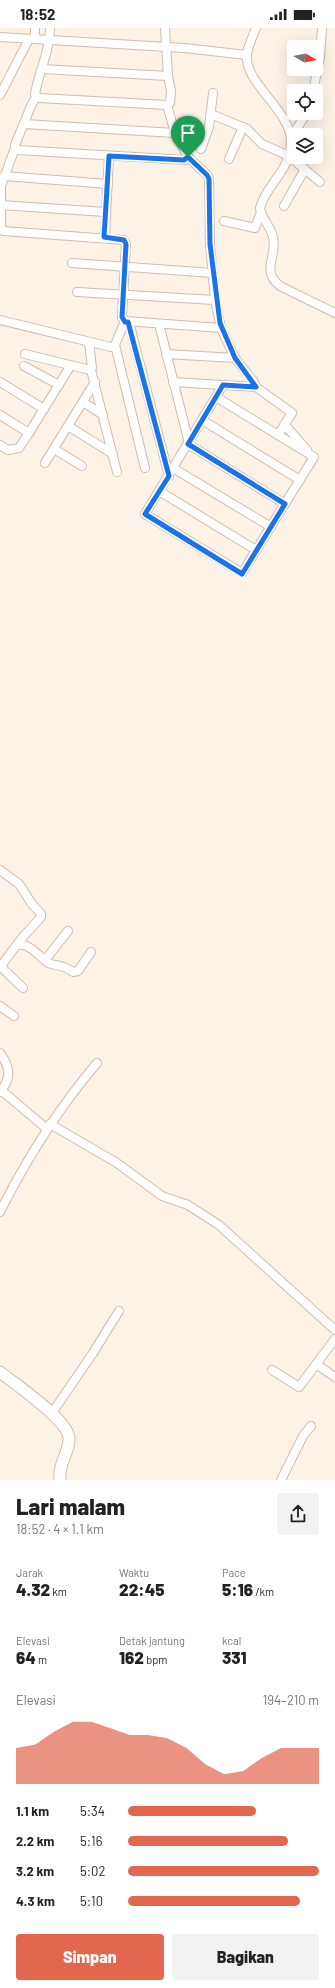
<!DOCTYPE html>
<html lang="id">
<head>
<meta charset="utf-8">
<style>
	:root { --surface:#fff; --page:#f2f2f2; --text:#222; --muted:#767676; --accent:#e3664e }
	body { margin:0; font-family:Barlow,sans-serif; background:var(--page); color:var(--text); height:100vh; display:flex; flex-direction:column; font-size:15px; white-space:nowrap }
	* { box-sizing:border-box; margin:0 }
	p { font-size:13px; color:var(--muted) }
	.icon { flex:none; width:22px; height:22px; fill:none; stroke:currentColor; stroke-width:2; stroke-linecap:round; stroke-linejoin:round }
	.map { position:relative; height:1452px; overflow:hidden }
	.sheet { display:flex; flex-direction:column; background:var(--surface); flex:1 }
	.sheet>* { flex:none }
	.needle { width:26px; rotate:100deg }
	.fabs { position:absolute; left:287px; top:12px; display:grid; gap:8px }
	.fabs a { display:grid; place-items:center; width:36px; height:36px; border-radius:4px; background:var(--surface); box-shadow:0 4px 16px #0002; font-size:20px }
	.pin { position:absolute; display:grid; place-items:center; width:34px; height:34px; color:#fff; margin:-41px -17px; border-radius:50% 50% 50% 0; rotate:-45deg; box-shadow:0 0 4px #0007 }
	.pin .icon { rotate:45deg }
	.round { display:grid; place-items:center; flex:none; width:42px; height:42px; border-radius:4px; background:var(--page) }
	.head { display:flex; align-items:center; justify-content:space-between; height:68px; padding:0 16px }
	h1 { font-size:22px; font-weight:800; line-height:30px }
	.stats { display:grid; grid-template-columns:repeat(3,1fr); gap:6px; height:68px; padding:4px 16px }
	.stats div { display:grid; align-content:center }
	.stats b { font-size:17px; font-weight:800 }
	.stats small { font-size:11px; font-weight:400 }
	.stats p { font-size:11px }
	.chart { height:112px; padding:8px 16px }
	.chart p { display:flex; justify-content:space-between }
	.chart svg { width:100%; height:72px; margin-top:4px; fill:var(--accent); opacity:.7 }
	.primary-button { display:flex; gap:8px; margin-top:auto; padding:8px 16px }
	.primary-button a { flex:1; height:46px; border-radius:4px; background:var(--accent); color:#fff; font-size:16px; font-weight:800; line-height:46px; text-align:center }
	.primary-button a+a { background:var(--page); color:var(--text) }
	ul { padding:0 16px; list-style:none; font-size:13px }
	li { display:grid; grid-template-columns:64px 48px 1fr; align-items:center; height:30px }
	li i { height:10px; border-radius:5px; background:var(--accent) }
	.status { display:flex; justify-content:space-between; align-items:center; height:28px; padding:0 20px; background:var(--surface); direction:ltr }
	.status svg { height:11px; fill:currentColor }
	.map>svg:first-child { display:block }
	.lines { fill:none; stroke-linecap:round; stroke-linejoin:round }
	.street-casing { stroke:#d0bcaf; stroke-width:10 }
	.secondary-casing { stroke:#d2bbad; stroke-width:13 }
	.street { stroke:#fff; stroke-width:8 }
	.secondary { stroke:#fff; stroke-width:11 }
	.route-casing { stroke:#fff; stroke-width:8 }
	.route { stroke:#1a73e8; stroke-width:5 }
</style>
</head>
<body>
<div class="status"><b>18:52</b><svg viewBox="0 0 49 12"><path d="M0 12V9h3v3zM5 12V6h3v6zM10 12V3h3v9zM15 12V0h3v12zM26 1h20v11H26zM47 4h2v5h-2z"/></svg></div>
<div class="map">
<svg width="335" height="1452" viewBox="0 0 335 1452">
	<rect width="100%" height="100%" fill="#fcf2e6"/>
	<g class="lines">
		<defs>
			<g id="street">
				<path d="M50 0C50 23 39 43 35 66L39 70 167 77 170 75 171 63 168 48"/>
				<path d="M256 0C253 8 248 18 247 26 243 54 290 82 291 112 291 144 267 154 260 180 261 191 271 198 273 209 278 228 260 242 280 258L335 285"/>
				<path d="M0 9 184 20 247 27"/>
				<path d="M35 11V0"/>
				<path d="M42 41 168 48 165 0"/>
				<path d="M313 63 320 29 322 0"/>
				<path d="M0 67 29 11"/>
				<path d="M36 69 31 78 15 117 17 122 186 132 188 129 175 105 167 77"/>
				<path d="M211 86 247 101 262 116 289 128 320 154"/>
				<path d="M24 96 175 105"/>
				<path d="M291 109 307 85"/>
				<path d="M15 120 1 158V201L3 203 123 212 126 216 122 289 125 293 221 300 215 272 210 216 209 151 207 147 188 129"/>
				<path d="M201 121 209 99 213 65"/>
				<path d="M229 131 243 99"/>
				<path d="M4 148 108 156"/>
				<path d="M0 177 106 184"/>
				<path d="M284 178 305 141"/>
				<path d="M224 193 255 200 261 184"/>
				<path d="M105 209 109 128"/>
				<path d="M72 235 213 245"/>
				<path d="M77 264 215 272"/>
				<path d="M0 292 111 319 115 317 125 293"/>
				<path d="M129 294 169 448"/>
				<path d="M159 296 189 415"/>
				<path d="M221 300 235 330 254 354 256 359 292 385 278 407"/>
				<path d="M115 317 145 440"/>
				<path d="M25 326 90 342 92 340 89 314"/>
				<path d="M166 326 235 330"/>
				<path d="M24 338 59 357"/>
				<path d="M91 342 117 444"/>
				<path d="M0 354 44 381"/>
				<path d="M173 354 256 359"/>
				<path d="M216 369 314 429 242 545 145 486C171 443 197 400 223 357"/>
				<path d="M83 374 103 387"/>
				<path d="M0 387 29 405 19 420 8 422 0 417"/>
				<path d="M202 392 300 452"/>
				<path d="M285 397 307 422"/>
				<path d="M68 398 113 426"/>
				<path d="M29 405 71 337"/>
				<path d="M188 416 285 476"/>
				<path d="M54 421 82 438"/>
				<path d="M45 435 95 354"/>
				<path d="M173 440 271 499"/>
				<path d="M159 463 256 522"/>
				<path d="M0 842 19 856 32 876 41 886V889L22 910 0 939"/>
				<path d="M17 917C28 914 39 928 47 934 54 939 62 935 73 944L78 943 91 924"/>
				<path d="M45 932 68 903"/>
				<path d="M0 938 23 960"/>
				<path d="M0 978 14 988"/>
				<path d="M0 1025C10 1039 12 1050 0 1064"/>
				<path d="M1 1062 47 1101"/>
				<path d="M50 1096 117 1135 162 1168 188 1177 219 1197 335 1302"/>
				<path d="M0 1184C27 1130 58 1081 97 1035"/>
				<path d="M316 1336 335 1349"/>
				<path d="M272 1342 299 1359 335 1311"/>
				<path d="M52 1385 93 1325 119 1283"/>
				<path d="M281 1452 303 1408 311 1398"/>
			</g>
			<path id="secondary" d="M0 1344C15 1356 70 1393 69 1411 69 1425 58 1436 60 1452"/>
		</defs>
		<use href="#street" class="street-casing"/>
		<use href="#secondary" class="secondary-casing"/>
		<use href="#street" class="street"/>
		<use href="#secondary" class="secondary"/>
	</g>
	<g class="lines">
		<defs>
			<path id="route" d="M109 128 184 132 188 129 207 147 209 151 210 216 220 295 235 330 256 359 223 357 188 416 285 476 242 546 145 486 169 448 128 294H125L122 289 126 216 124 212 104 209Z"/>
		</defs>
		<use href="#route" class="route-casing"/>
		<use href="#route" class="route"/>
	</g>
</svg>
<div class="fabs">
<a><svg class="needle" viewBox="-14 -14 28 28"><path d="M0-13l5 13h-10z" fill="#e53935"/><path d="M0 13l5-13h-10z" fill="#767676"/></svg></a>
<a><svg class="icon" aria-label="locate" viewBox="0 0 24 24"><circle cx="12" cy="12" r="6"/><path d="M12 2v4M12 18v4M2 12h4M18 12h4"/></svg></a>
<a><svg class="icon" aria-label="layers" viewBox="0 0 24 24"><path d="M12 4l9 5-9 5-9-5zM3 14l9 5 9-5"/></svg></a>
</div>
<div class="pin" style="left:188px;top:129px;background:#1e9e55"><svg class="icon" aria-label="arrive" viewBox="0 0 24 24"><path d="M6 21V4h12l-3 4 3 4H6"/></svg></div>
</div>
<section class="sheet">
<div class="head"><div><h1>Lari malam</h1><p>18:52 · 4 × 1.1 km</p></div><a class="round"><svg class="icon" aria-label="share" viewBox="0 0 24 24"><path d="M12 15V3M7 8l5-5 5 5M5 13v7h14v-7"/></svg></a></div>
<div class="stats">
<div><p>Jarak</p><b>4.32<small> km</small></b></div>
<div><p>Waktu</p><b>22:45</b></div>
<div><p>Pace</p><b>5:16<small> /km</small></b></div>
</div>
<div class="stats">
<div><p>Elevasi</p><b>64<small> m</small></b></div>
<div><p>Detak jantung</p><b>162<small> bpm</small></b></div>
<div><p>kcal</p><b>331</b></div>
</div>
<div class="chart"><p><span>Elevasi</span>194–210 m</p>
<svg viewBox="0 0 160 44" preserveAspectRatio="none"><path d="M0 44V22L10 20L20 12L30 6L40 6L50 10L60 14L70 14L80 16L90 22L100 32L110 38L120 36L130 28L140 22L150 22L160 22V44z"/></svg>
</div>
<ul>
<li><b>1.1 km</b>5:34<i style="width:67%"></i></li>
<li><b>2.2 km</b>5:16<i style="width:84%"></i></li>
<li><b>3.2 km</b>5:02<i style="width:100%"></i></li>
<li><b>4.3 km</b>5:10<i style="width:90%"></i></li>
</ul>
<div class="primary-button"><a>Simpan</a><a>Bagikan</a></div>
</section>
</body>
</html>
